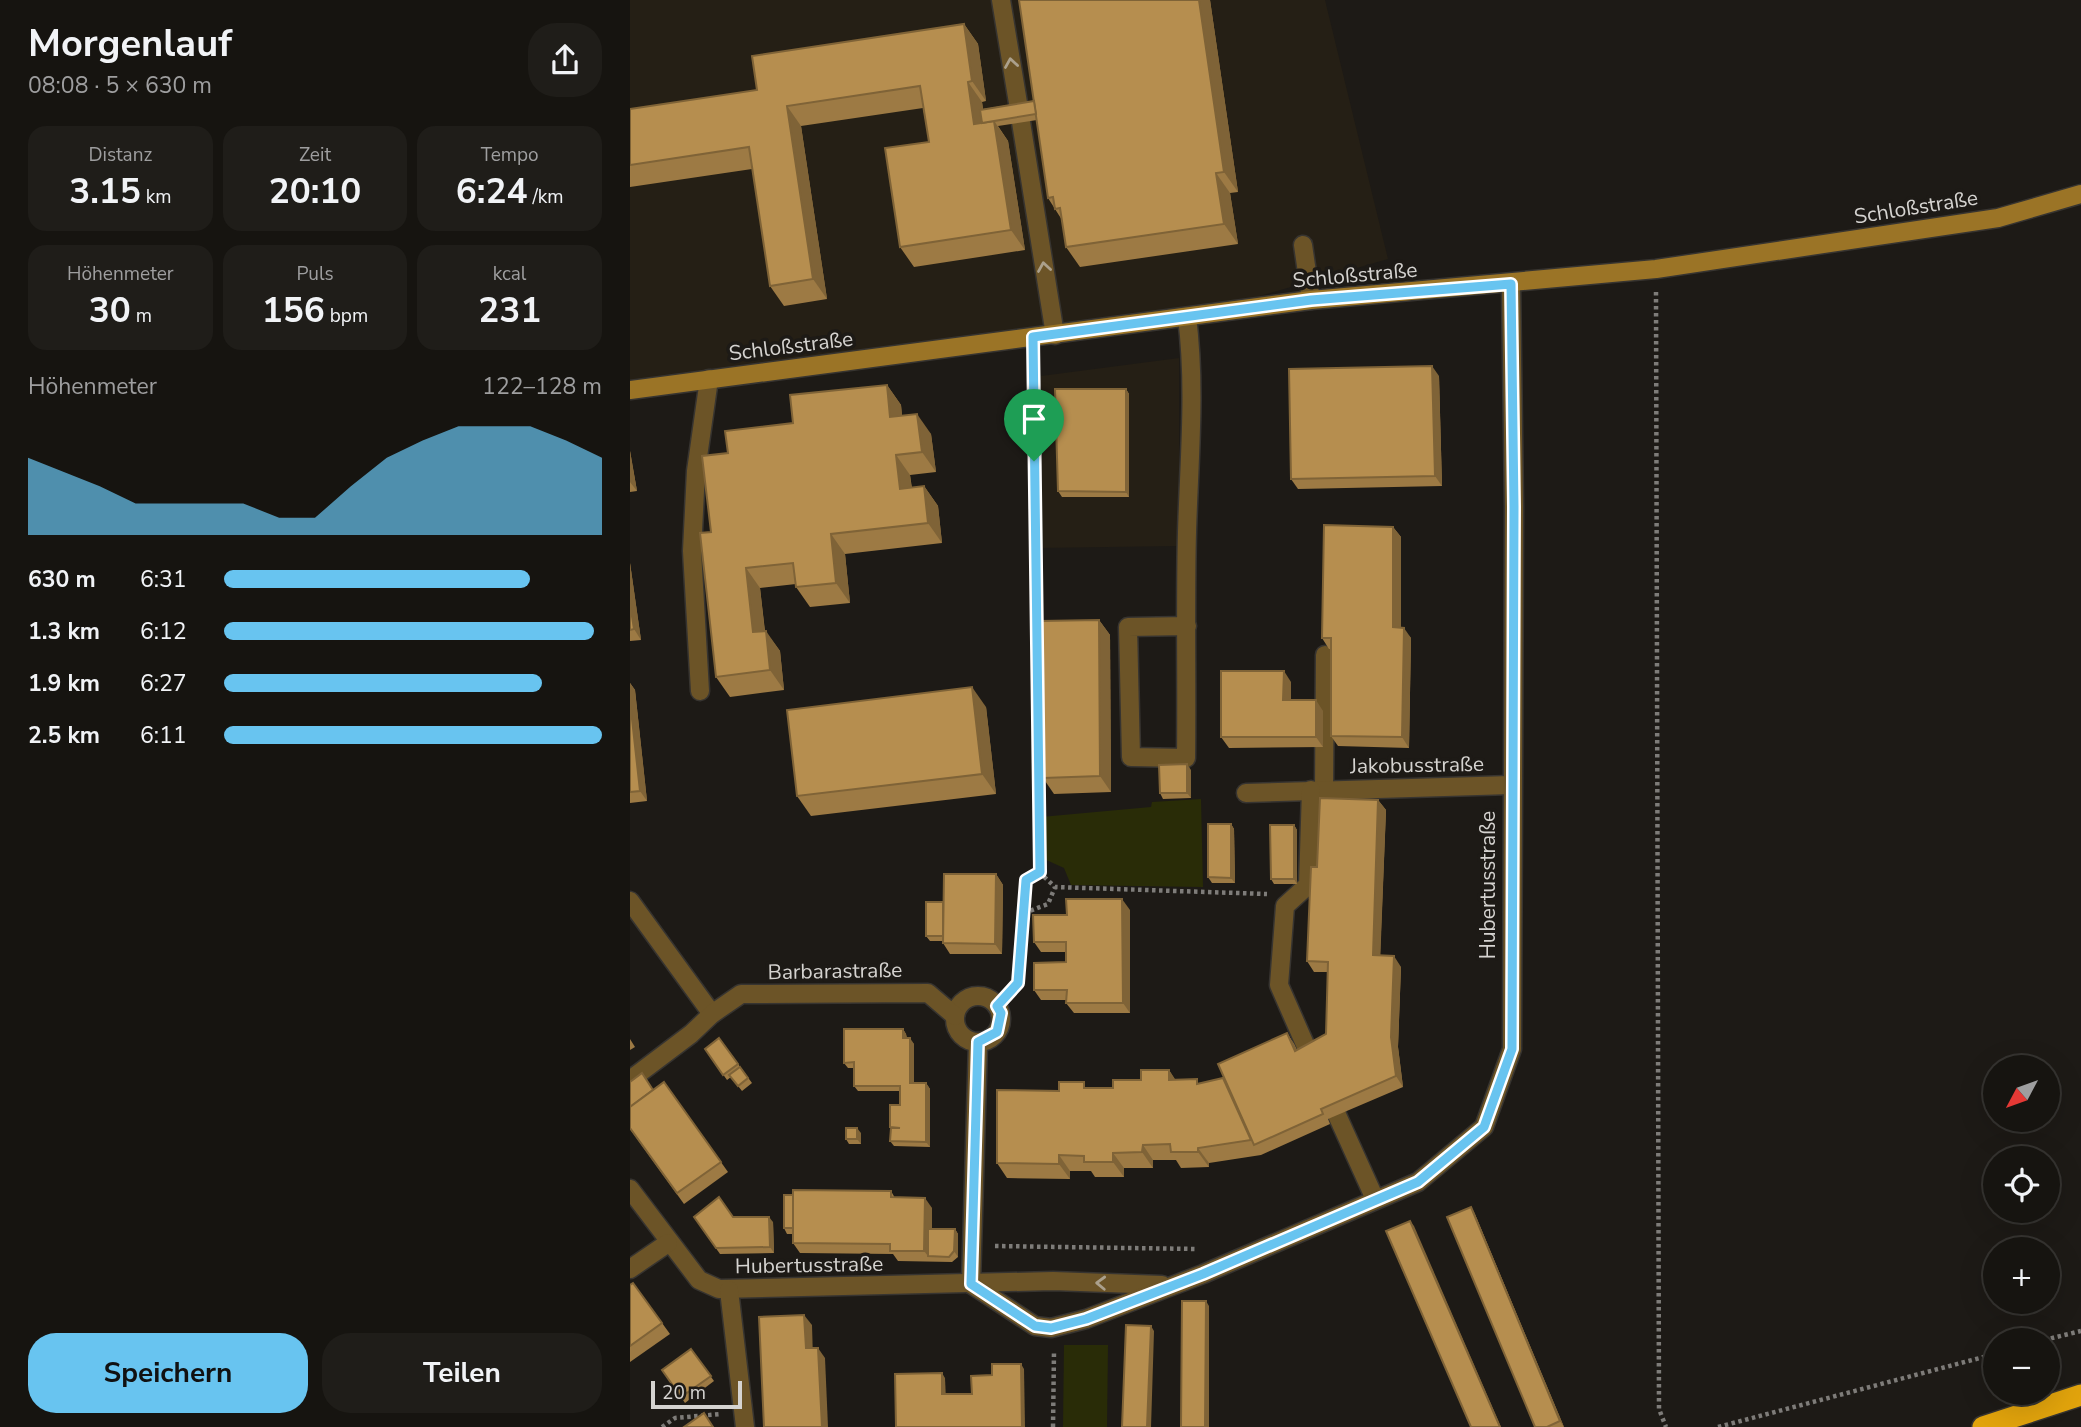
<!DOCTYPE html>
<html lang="de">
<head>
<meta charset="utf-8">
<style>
	:root { --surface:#161410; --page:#1f1d19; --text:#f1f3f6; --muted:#9e9e9f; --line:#353330; --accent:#68c4f0 }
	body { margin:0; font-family:"Nunito Sans",sans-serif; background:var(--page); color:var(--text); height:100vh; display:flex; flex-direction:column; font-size:26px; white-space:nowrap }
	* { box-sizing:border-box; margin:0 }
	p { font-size:23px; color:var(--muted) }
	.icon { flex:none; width:38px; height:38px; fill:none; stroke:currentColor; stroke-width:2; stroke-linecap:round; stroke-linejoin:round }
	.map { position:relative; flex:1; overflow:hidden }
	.sheet { display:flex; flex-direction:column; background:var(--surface); width:630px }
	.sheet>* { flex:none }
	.needle { width:46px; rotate:229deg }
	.tools { position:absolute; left:1353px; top:1055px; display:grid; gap:14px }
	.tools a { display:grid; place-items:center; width:77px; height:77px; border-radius:50%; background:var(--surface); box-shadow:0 7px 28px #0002,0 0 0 2px var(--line); font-size:35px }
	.scale { position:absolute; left:21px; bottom:18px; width:91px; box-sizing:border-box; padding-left:7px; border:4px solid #d5d3d0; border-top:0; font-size:19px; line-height:24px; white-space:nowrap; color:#d5d3d0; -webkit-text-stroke:5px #1d1a16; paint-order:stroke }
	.pin { position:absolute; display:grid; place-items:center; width:60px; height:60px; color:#fff; margin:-72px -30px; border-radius:50% 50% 50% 0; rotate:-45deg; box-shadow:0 0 7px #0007 }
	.pin .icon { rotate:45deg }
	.round { display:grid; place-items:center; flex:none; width:74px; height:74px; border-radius:28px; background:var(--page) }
	.head { display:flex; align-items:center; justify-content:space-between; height:119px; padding:0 28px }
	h1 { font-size:38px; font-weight:700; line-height:52px }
	.metrics { display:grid; grid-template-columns:repeat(3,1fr); gap:10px; height:119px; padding:7px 28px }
	.metrics div { display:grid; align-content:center; border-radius:18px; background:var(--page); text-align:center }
	.metrics b { font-size:35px; font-weight:700 }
	.metrics small { font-size:19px; font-weight:400 }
	.metrics p { font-size:19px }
	.chart { height:196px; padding:14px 28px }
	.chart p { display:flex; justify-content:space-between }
	.chart svg { width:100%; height:126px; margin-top:7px; fill:var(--accent); opacity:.7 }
	.button { display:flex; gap:14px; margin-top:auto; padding:14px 28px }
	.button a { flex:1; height:80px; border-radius:28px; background:var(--accent); color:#111; font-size:28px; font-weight:700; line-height:80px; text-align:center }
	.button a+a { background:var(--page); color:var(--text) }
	ul { padding:0 28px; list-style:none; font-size:23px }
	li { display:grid; grid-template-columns:112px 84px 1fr; align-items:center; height:52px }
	li i { height:18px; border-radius:9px; background:var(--accent) }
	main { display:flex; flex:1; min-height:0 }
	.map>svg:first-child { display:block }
	.built { fill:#251f15 }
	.green { fill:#292c07 }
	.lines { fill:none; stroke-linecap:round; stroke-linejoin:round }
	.lane-casing { stroke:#373430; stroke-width:21 }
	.street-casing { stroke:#373430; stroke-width:21 }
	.secondary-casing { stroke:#373430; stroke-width:21 }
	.highway-casing { stroke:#373430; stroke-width:24 }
	.path { stroke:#7e7c79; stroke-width:4.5; stroke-dasharray:3.5 3.5; stroke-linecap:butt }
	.lane { stroke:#6c5427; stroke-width:18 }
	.street { stroke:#6c5427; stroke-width:18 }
	.secondary { stroke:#9b7426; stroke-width:18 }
	.highway { stroke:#e1a30c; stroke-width:21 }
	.wall { fill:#9d7a44 }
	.shaded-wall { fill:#7f6337 }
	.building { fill:#b68e4f; stroke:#7f6337; stroke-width:2 }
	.oneway { stroke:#aba08c }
	.route-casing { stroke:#fff; stroke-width:14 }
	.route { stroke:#68c4f0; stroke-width:9 }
	.labels { text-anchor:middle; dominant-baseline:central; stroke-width:7; stroke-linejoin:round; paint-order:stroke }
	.street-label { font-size:21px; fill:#d5d3d0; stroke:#1d1a16 }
</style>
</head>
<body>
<main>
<section class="sheet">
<div class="head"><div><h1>Morgenlauf</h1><p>08:08 · 5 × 630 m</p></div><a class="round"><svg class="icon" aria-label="share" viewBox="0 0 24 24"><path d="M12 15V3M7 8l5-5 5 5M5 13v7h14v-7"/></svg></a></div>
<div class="metrics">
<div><p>Distanz</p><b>3.15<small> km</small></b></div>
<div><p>Zeit</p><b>20:10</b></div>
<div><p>Tempo</p><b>6:24<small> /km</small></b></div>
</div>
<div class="metrics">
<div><p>Höhenmeter</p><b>30<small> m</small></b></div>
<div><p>Puls</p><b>156<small> bpm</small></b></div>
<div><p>kcal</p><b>231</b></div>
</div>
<div class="chart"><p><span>Höhenmeter</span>122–128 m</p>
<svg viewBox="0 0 160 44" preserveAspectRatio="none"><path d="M0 44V17L10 22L20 27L30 33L40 33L50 33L60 33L70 38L80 38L90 27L100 17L110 11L120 6L130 6L140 6L150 11L160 17V44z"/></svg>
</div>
<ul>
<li><b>630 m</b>6:31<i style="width:81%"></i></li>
<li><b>1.3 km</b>6:12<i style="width:98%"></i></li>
<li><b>1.9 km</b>6:27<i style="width:84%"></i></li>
<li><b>2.5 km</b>6:11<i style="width:100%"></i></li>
</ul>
<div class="button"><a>Speichern</a><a>Teilen</a></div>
</section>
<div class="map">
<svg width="1451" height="1427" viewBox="0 0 1451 1427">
	<rect width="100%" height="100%" fill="#1d1a16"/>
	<g class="built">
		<path d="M0 0H695L758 259 557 317 0 390Z"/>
		<path d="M549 358V546L409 548 411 376Z"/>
	</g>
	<g class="green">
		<path d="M571 799 573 887 441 885 434 868 412 858 411 817 521 807 522 802Z"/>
		<path d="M434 1345H478L477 1427H433Z"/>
	</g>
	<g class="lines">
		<defs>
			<g id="lane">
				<path d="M371 0 389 109"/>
				<path d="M391 122 425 335"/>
				<path d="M673 245 681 300"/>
				<path d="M557 626 498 627 501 757 556 758C557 683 555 607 557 532 559 461 566 388 557 317"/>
				<path d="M70 691 62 551 66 471 79 379"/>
			</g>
			<g id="street">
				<path d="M694 789 695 655"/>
				<path d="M616 793 881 785"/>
				<path d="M0 901 82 1014"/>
				<circle cx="348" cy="1019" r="23"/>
				<path d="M681 1058 649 985 655 906 678 885 681 790"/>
				<path d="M0 1080 61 1034 82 1014 111 994 298 993 325 1016"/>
				<path d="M707 1115 745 1199"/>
				<path d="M0 1189 69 1280 89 1289 423 1281 532 1285"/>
				<path d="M0 1269 38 1243"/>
				<path d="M341 1284 405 1326 421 1328 456 1319 573 1274 788 1182 854 1127 882 1049 884 507 881 284"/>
				<path d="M341 1284 348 1042"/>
				<path d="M99 1290 115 1427"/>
			</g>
			<path id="secondary" d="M0 390 681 300 1026 269 1368 218 1451 194"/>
			<path id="highway" d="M1353 1427 1451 1395"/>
		</defs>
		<use href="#lane" class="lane-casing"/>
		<use href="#street" class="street-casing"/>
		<use href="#secondary" class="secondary-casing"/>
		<use href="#highway" class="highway-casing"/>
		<g class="path">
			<path d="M1026 292 1029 1409 1036 1427"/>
			<path d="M403 359 409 872"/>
			<path d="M409 872 425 887 637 894"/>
			<path d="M394 913 418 904 425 887"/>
			<path d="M367 1006 388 983 396 880 409 872"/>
			<path d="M365 1246 566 1249"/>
			<path d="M1414 1340 1451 1331"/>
			<path d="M32 1427 45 1418 91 1414"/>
			<path d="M423 1427 424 1351"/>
			<path d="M1088 1427 1365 1354"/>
		</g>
		<use href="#lane" class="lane"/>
		<use href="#street" class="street"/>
		<use href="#secondary" class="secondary"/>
		<use href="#highway" class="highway"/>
	</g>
	<g class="wall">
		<path d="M580 0 608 192 600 193 608 244 450 267 436 247 432 220 418 198 407 120 368 126 378 141 395 250 284 267 270 247 299 142 293 108 171 126 197 299 154 306 140 286 122 169 0 187V109L127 90 334 24 348 44 356 101 352 102 353 109 404 101Z"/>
		<path d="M809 376 812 486 668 489 661 479Z"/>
		<path d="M257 385 271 405 272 416 301 434 306 472 280 475 282 488 294 486 308 506 312 543 215 554 220 603 180 607 166 587V584L130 588 135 631 150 651 154 690 100 697 86 677 81 532 98 453 163 423Z"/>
		<path d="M496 389 499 394V497H432L428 491Z"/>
		<path d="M0 451 7 491 0 492Z"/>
		<path d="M763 527 771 537V628L781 638 779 748 708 746 701 736V649H699L692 638Z"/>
		<path d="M0 563 11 640 0 641Z"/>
		<path d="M469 620 480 635 481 792 424 794 413 778Z"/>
		<path d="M661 682V700L693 711V747L599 748 591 737Z"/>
		<path d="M0 683 5 690 17 801 0 803Z"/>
		<path d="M356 707 366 794 181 816 167 796Z"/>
		<path d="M561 770V798L533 799 530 793Z"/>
		<path d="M748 800 756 810 750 956 771 967 768 1047 773 1087 698 1119 700 1124 631 1155 579 1163V1167L551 1168 546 1160H523V1168H494V1177H465L461 1171H440V1179L377 1178 367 1163 429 1091 458 1088H483L511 1080 539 1070 545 1080 570 1084 593 1078 596 1083 657 1033 664 1044 667 1050 696 1034 698 972H684L677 961 687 867Z"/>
		<path d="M601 824 604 829 605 883H582L578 877Z"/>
		<path d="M664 825 667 830V884H644L641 879Z"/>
		<path d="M366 874 373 885 372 954H320L313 943V941H300L296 936 313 902Z"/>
		<path d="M500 910V1013H444L436 1003V1000H411L404 990 436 962V952H411L404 942 437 915Z"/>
		<path d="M273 1029 276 1034 277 1038 284 1044V1083H296L300 1089V1147L264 1146 260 1141 262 1128 260 1127 270 1105V1091H228L224 1086V1068H218L214 1063Z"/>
		<path d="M89 1038 122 1083 112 1091 101 1077 97 1080 75 1049Z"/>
		<path d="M0 1039 5 1047 0 1050Z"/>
		<path d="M34 1082 98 1172 54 1204 0 1129 23 1090Z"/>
		<path d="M231 1133V1144H219L216 1139Z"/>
		<path d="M261 1191 265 1198 302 1208V1229H325L328 1234V1257L322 1262 268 1261 263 1254 170 1253 163 1243V1234H157L154 1228Z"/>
		<path d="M844 1212 934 1427H905Z"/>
		<path d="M64 1217H103L143 1222 144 1253 90 1254Z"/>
		<path d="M3 1283 40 1334 0 1362V1285Z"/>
		<path d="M61 1349 84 1381 55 1403 32 1370Z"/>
	</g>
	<g class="shaded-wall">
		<path d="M569 0H580L608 192 594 172Z"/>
		<path d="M334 24 348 44 356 101 342 81Z"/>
		<path d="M338 82 352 102 355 123 344 124Z"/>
		<path d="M157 106 171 126 197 299 183 279Z"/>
		<path d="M364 121 378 141 395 250 381 230Z"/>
		<path d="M586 173 600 193 608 244 594 224Z"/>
		<path d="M802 366 809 376 812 486 805 476Z"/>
		<path d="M257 385 271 405 274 437 260 417Z"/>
		<path d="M496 389 499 394V497L496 492Z"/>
		<path d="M287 414 301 434 306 472 292 452Z"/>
		<path d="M0 451 7 491 0 482Z"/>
		<path d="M266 455 280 475 284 509 270 489Z"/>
		<path d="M294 486 308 506 312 543 298 523Z"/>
		<path d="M763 527 771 537V638L763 627Z"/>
		<path d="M201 534 215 554 220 603 206 583Z"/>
		<path d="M0 563 11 640 4 629 0 604Z"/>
		<path d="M116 568 130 588 137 652 123 632Z"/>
		<path d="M469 620 480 635 481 792 470 776Z"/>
		<path d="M774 628 781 638 779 748 772 737Z"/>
		<path d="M136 631 150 651 154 690 140 670Z"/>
		<path d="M654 671 661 682V711L653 700Z"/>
		<path d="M0 683 5 690 17 801 10 791 0 701Z"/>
		<path d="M342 687 356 707 366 794 352 774Z"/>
		<path d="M686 700 693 711V747L686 737Z"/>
		<path d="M557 764 561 770V798L557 793Z"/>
		<path d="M748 800 756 810 750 965 743 955Z"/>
		<path d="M601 824 604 829 605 883 601 878Z"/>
		<path d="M664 825 667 830V884L664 879Z"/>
		<path d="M366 874 373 885 372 954 365 944Z"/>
		<path d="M492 899 500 910V1013L493 1003Z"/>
		<path d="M764 956 771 967 768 1047 773 1087 766 1076 761 1037Z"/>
		<path d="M273 1029 276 1034 277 1043 273 1038Z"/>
		<path d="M657 1033 664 1044 672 1062 665 1051Z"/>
		<path d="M280 1038 284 1044V1089L280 1083Z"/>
		<path d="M539 1070 549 1085 539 1080Z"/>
		<path d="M296 1083 300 1089V1147L296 1142Z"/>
		<path d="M227 1128 231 1133V1144L227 1139Z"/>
		<path d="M513 1145 523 1160V1168L512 1152Z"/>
		<path d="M568 1148 579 1163V1167L568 1152Z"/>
		<path d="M483 1153 494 1168V1177L483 1162Z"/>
		<path d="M429 1155 440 1171V1179L429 1164Z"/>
		<path d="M295 1198 302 1208V1256H298L294 1251Z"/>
		<path d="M841 1207 844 1212 934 1427 930 1421Z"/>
		<path d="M139 1217 143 1222 144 1253 140 1247Z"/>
		<path d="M780 1221 784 1226 871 1427H870Z"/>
		<path d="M325 1229 328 1234V1257L324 1251Z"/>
		<path d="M576 1301 579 1306V1427H575Z"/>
		<path d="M174 1315 182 1325 183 1359 176 1348Z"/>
		<path d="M521 1326 524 1331 521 1427H517Z"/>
		<path d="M188 1348 195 1358 198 1427H192Z"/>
		<path d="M391 1364 394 1369 395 1427H392Z"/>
		<path d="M312 1373 315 1378 316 1400 312 1394Z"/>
	</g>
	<g class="building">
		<path d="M389 0H569L594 172 586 173 594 224 436 247 430 208 425 209 423 197 418 198Z"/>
		<path d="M334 24 342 81 338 82 344 124 364 121 381 230 270 247 255 148 299 142 290 86 157 106 183 279 140 286 119 147 0 165V109L127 90 122 56Z"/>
		<path d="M404 101 406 114 352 123 350 110Z"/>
		<path d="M802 366 805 476 661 479 659 369Z"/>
		<path d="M257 385 260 417 287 414 292 452 266 455 270 489 294 486 298 523 201 534 206 583 166 587 163 563 116 568 123 632 136 631 140 670 86 677 70 533 81 532 72 456 98 453 95 431 163 423 160 395Z"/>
		<path d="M425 389H496V492L428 491Z"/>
		<path d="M694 525 763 527V627L774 628 772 737 701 736V638H692Z"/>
		<path d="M0 604 4 629 0 630Z"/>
		<path d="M469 620 470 776 413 778 411 621Z"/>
		<path d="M591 671H654L653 700H686V737H591Z"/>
		<path d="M342 687 352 774 167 796 157 710Z"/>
		<path d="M0 701 10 791 0 792Z"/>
		<path d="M557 764V793H530L529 765Z"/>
		<path d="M690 798 748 800 743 955 764 956 761 1037 766 1076 691 1109 693 1114 624 1145 588 1064 657 1033 665 1051 696 1034 698 962 677 961 681 867H687Z"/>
		<path d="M578 824H601V878L578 877Z"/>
		<path d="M640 825H664V879H641Z"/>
		<path d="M314 874H366L365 944 313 943Z"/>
		<path d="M436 899H492L493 1003H436L437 990H404V963L436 962V942H404L403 915H437Z"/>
		<rect x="296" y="902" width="17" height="34"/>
		<path d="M214 1029H273V1038H280V1083H296V1142L260 1141 261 1128H270L260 1127V1105H270V1086H224V1062L214 1063Z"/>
		<path d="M89 1038 108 1064 93 1075 75 1049Z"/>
		<path d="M110 1067 118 1078 108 1086 99 1075Z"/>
		<path d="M511 1070H539V1080L567 1079V1084L593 1078 621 1140 568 1148V1152H541L540 1144 513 1145 512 1152 483 1153V1162H454V1156L429 1155V1164L367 1163V1090L429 1091V1082H454V1088H483V1080H511Z"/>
		<path d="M12 1073 23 1090 0 1107V1082Z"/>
		<path d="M34 1082 91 1162 47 1193 0 1128V1107Z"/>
		<rect x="216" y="1128" width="11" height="11"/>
		<path d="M163 1190 261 1191V1197L295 1198 294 1251H260V1244L163 1243Z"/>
		<rect x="154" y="1195" width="9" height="33"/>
		<path d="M89 1197 103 1217H139L140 1247 86 1248 64 1217Z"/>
		<path d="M841 1207 930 1421 917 1427H905L817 1217Z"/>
		<path d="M780 1221 870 1427H841L756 1231Z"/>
		<path d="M298 1229H325L324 1251 319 1257 298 1256Z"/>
		<path d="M3 1283 32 1323 0 1346V1285Z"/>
		<path d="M552 1301H576L575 1427H551Z"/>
		<path d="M174 1315 176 1348H188L192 1427H134L129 1317Z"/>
		<path d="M496 1325 521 1326 517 1427H492Z"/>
		<path d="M61 1349 81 1376 51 1397 32 1370Z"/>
		<path d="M362 1364H391L392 1427H266L265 1374 312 1373V1394H342L341 1376 362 1375Z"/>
		<path d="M74 1413 83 1427H54Z"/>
	</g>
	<defs><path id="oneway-chevron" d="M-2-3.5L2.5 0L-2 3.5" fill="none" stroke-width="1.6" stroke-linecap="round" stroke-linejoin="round" transform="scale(1.75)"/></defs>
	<g class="oneway">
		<use href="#oneway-chevron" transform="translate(381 63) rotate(-99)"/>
		<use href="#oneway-chevron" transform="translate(414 267) rotate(-99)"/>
		<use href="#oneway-chevron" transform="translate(471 1283) rotate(-178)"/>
	</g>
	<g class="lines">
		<defs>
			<path id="route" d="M881 284 884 507 882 1049 854 1127 788 1182 573 1274 456 1319 421 1328 405 1326 341 1284 348 1042 367 1032 371 1013 367 1006 388 983 396 880 410 872 403 337 681 300Z"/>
		</defs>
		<use href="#route" class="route-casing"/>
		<use href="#route" class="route"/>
	</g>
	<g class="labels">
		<g class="street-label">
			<text transform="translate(1286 207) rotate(-9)">Schloßstraße</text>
			<text transform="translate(725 275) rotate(-5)">Schloßstraße</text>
			<text transform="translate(161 346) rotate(-7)">Schloßstraße</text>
			<text transform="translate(787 765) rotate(-1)">Jakobusstraße</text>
			<text transform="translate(858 885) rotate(-90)">Hubertusstraße</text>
			<text transform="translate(205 971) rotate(-1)">Barbarastraße</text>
			<text transform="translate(179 1265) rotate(-1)">Hubertusstraße</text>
		</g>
	</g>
</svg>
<div class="tools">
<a><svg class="needle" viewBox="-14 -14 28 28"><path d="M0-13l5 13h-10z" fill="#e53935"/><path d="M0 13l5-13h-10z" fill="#9e9e9f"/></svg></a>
<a><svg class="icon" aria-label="locate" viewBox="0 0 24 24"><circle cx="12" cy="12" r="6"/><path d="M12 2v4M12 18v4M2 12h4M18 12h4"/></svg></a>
<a>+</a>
<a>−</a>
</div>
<div class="scale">20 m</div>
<div class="pin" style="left:404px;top:461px;background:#1e9e55"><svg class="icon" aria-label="arrive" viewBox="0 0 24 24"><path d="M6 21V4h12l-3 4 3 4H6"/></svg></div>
</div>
</main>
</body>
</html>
